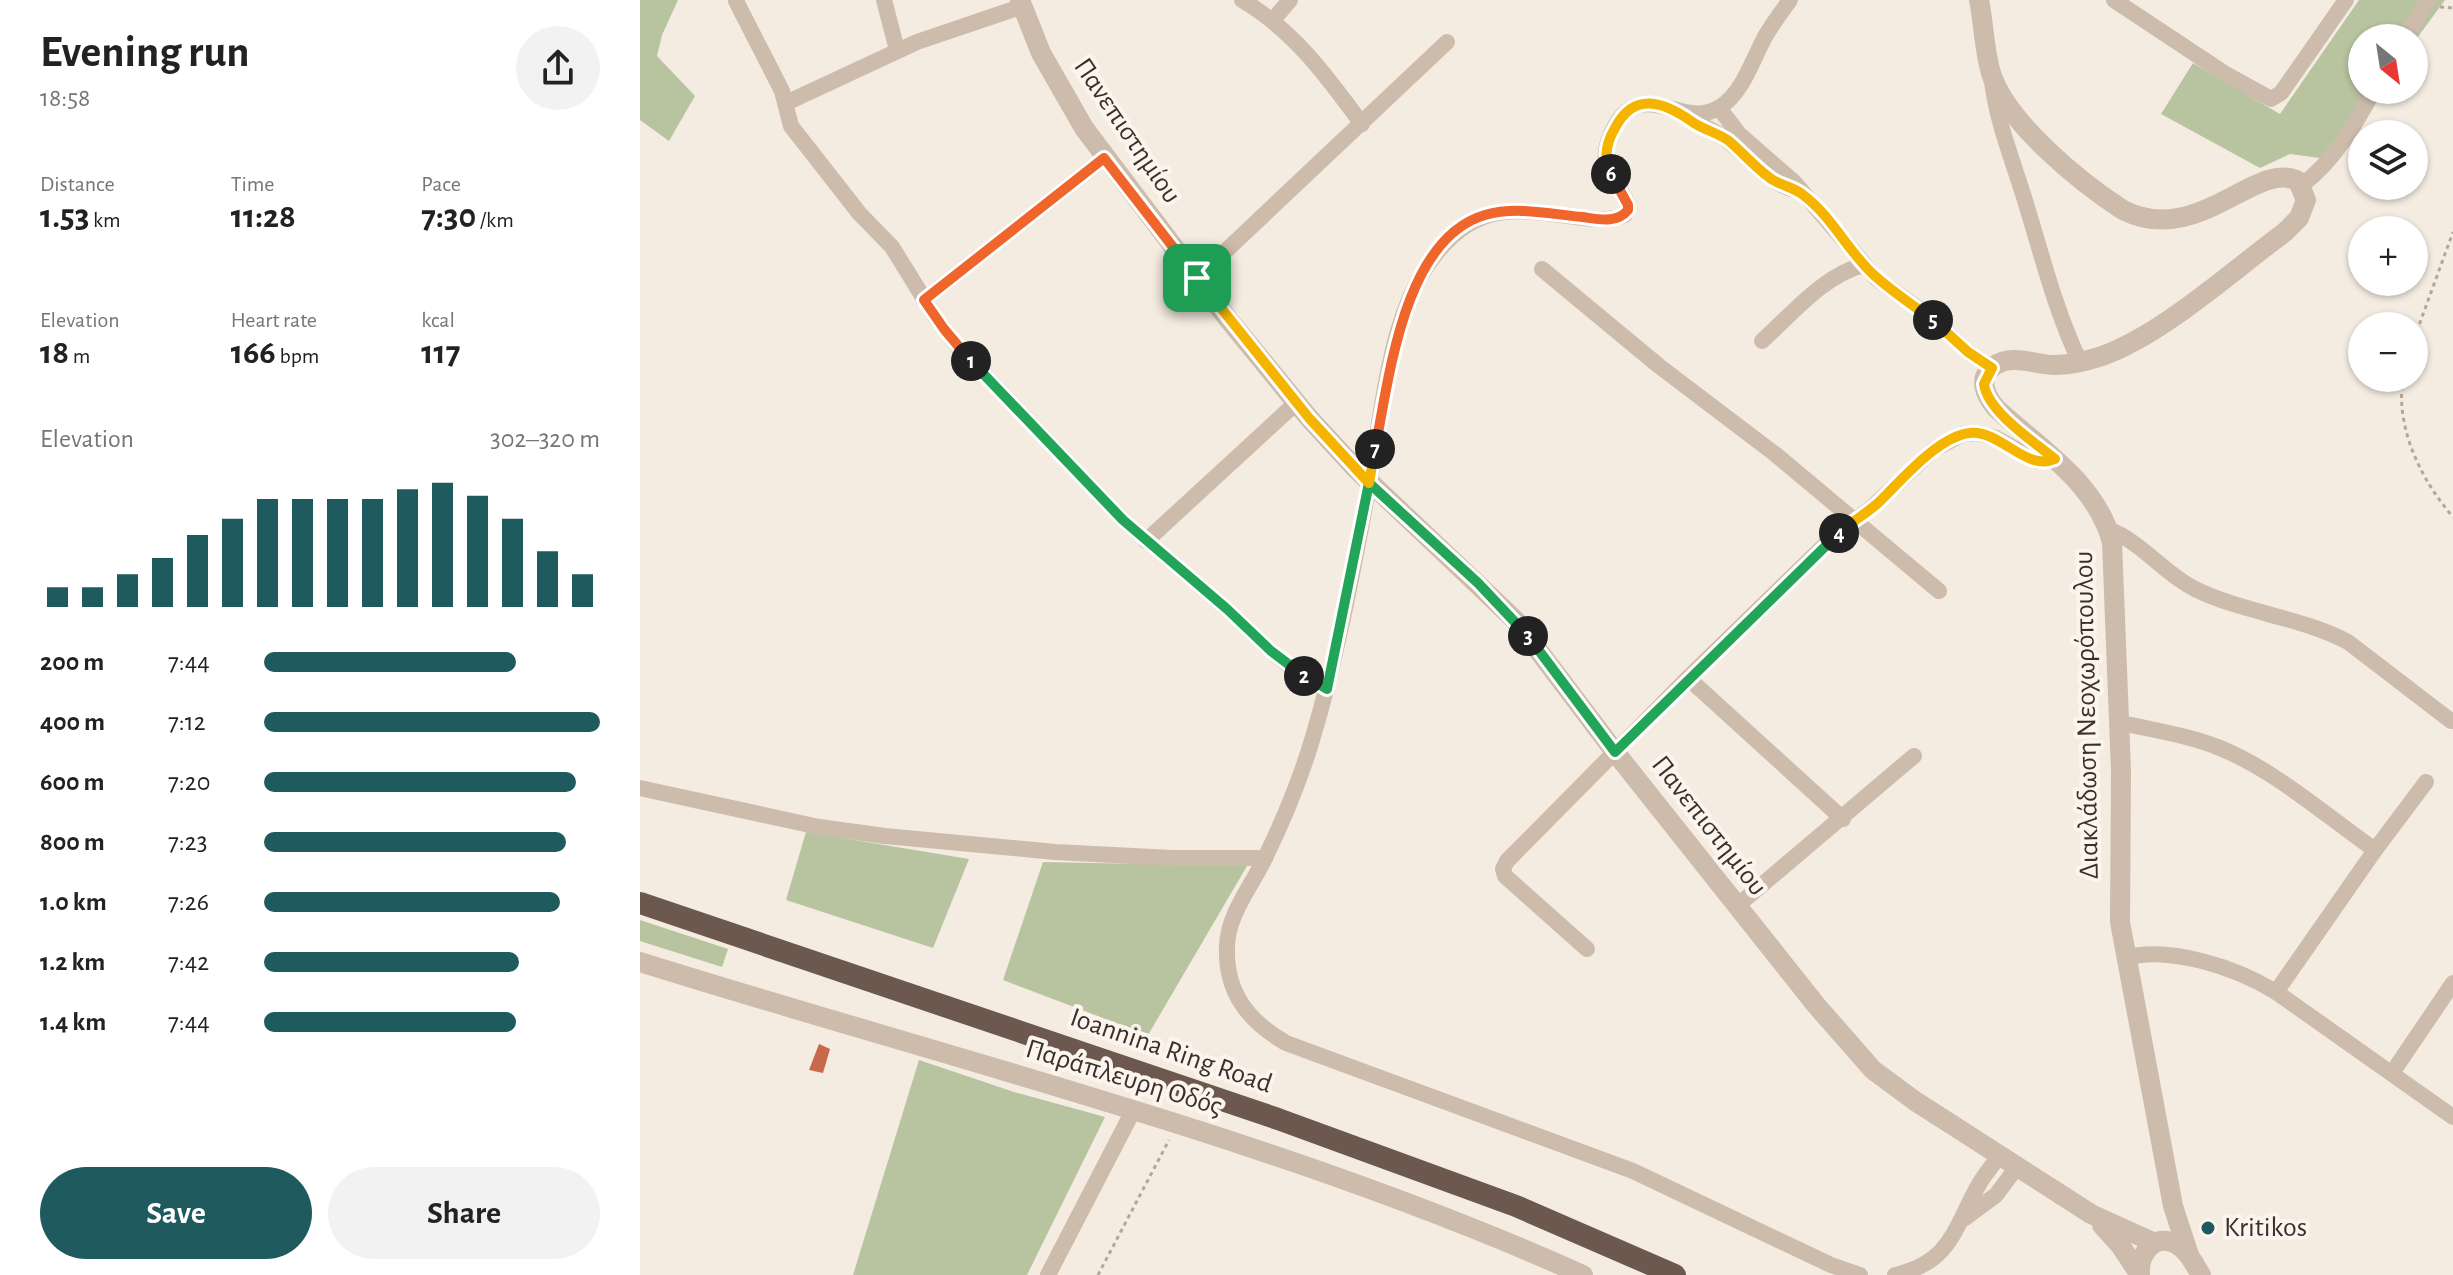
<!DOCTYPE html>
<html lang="en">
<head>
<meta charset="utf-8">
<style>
	:root { --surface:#fff; --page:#f2f2f2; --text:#222; --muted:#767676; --accent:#1f5a5e }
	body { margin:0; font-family:"Alegreya Sans",sans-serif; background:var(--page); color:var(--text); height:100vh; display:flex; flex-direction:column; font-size:30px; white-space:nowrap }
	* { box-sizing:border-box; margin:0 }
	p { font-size:26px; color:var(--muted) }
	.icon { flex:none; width:44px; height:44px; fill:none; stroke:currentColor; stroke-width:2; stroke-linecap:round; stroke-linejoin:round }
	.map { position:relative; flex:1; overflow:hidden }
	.drawer { display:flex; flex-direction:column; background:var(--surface); width:640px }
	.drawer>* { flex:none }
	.needle { width:52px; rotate:150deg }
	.controls { position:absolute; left:1708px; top:24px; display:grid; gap:16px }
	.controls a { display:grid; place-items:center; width:80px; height:80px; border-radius:50%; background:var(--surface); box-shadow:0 2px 6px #0004; font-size:40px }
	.pin { position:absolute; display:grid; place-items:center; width:68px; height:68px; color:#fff; margin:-34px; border-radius:16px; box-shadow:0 4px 12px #0006 }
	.km { position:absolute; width:40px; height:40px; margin:-20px; border-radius:50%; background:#222; color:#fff; font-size:22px; line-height:40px; text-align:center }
	.round { display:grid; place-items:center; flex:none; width:84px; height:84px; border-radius:42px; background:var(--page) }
	.head { display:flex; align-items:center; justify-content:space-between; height:136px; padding:0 40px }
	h1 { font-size:44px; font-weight:700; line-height:60px }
	.stats { display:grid; grid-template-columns:repeat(3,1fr); gap:12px; height:136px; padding:8px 40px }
	.stats div { display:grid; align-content:center }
	.stats b { font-size:34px; font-weight:700 }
	.stats small { font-size:22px; font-weight:400 }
	.stats p { font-size:22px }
	.chart { height:224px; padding:16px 40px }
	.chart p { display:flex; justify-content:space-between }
	.chart svg { width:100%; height:144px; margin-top:8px; stroke:var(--accent); stroke-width:6 }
	.action { display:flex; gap:16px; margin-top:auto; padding:16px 40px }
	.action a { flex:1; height:92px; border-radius:48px; background:var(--accent); color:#fff; font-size:32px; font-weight:700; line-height:92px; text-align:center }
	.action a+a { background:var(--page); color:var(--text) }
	ul { padding:0 40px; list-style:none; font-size:26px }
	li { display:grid; grid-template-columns:128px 96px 1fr; align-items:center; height:60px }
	li i { height:20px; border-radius:10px; background:var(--accent) }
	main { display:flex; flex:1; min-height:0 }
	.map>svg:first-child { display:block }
	.green { fill:#b8c4a0 }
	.building { fill:#c8694b }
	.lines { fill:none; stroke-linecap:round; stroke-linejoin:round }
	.path { stroke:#b9a596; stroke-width:3; stroke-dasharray:4 4; stroke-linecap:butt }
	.minor { stroke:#cdbbac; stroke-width:16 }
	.tertiary { stroke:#cdbbac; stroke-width:20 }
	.trunk { stroke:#6c584f; stroke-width:22 }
	.split-1-casing { stroke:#fff; stroke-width:16 }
	.split-2-casing { stroke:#fff; stroke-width:16 }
	.split-3-casing { stroke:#fff; stroke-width:16 }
	.split-4-casing { stroke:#fff; stroke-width:16 }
	.split-5-casing { stroke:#fff; stroke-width:16 }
	.split-6-casing { stroke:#fff; stroke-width:16 }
	.split-7-casing { stroke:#fff; stroke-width:16 }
	.split-8-casing { stroke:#fff; stroke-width:16 }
	.split-1 { stroke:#f0652b; stroke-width:10 }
	.split-2 { stroke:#22a559; stroke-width:10 }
	.split-3 { stroke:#22a559; stroke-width:10 }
	.split-4 { stroke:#22a559; stroke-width:10 }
	.split-5 { stroke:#f5b400; stroke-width:10 }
	.split-6 { stroke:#f5b400; stroke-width:10 }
	.split-7 { stroke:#f0652b; stroke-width:10 }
	.split-8 { stroke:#f5b400; stroke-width:10 }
	.poi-dot { fill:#1f5a5e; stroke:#fbf5ee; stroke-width:3 }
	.labels { text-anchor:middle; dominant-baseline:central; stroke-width:8; stroke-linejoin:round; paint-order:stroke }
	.street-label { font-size:28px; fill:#3b302b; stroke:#fbf5ee }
	.poi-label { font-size:28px; fill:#3b302b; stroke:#fbf5ee; text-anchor:start }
</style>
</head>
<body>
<main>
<section class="drawer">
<div class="head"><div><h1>Evening run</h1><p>18:58</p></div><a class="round"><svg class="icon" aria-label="share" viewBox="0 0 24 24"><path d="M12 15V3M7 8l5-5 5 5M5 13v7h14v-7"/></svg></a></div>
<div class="stats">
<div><p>Distance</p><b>1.53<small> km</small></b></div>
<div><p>Time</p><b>11:28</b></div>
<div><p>Pace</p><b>7:30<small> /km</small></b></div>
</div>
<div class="stats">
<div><p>Elevation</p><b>18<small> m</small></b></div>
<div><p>Heart rate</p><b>166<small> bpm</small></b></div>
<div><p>kcal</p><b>117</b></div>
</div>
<div class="chart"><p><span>Elevation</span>302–320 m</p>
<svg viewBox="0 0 160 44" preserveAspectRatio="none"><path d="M5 44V38M15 44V38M25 44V34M35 44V29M45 44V22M55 44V17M65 44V11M75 44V11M85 44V11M95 44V11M105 44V8M115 44V6M125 44V10M135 44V17M145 44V27M155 44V34"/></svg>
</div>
<ul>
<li><b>200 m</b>7:44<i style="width:75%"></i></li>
<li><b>400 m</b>7:12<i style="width:100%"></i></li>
<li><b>600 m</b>7:20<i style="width:93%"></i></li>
<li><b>800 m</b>7:23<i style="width:90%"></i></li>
<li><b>1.0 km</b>7:26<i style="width:88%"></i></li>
<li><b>1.2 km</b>7:42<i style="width:76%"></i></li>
<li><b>1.4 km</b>7:44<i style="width:75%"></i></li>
</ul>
<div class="action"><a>Save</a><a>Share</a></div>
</section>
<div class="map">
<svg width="1813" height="1275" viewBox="0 0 1813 1275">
	<rect width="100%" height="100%" fill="#f4ebe1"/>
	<g class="green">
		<path d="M0 0H38L22 35 17 56 55 96 29 141 0 120Z"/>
		<path d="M1719 0H1805L1774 42V38H1722V90H1736L1680 158 1650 154 1620 168 1521 114 1553 63 1640 114Z"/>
		<path d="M166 832 329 859 293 948 146 900Z"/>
		<path d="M403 862 607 866 508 1035 363 980Z"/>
		<path d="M0 920 88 949 82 967 0 941Z"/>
		<path d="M279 1060 374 1092 465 1117 387 1275H213Z"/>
	</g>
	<path class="building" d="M179 1044 190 1049 183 1073 169 1070Z"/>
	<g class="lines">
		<g class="path">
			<path d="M1800 7 1813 8"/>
			<path d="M1774 339 1813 232"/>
			<path d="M1763 378C1755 427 1781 480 1813 517"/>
			<path d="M458 1275 529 1140"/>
		</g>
		<g class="minor">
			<path d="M244 0 257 50"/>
			<path d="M602 0C654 31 686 75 722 124"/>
			<path d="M1150 0C1142 11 1133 23 1126 35 1113 58 1103 93 1080 107 1044 131 1003 76 975 126 970 136 964 149 966 161 969 177 982 190 988 205L985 215C971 221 958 219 943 218 883 211 843 198 799 250 748 309 743 411 729 485 713 571 697 657 672 740 660 780 643 821 625 858 611 887 588 914 587 946 585 992 608 1021 646 1043L993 1171 1191 1265 1220 1275"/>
			<path d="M1474 0 1584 73 1631 99 1641 93 1706 0"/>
			<path d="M96 1 142 91 151 126 219 213 252 247 296 318 319 348 483 520 587 609 631 651 656 671 687 689"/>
			<path d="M633 20 650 0"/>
			<path d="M1765 38 1788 0"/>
			<path d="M1352 82C1357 121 1371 156 1383 194 1401 251 1414 308 1440 362"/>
			<path d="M146 103 277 42 383 6"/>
			<path d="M1079 108 1099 134 1154 182 1236 278 1294 320 1328 352 1352 368"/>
			<path d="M1041 112C1053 123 1066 126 1080 135 1107 153 1125 183 1158 191"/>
			<path d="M1662 185C1695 160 1714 126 1734 90"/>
			<path d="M902 269 1019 366 1135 454 1299 591"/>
			<path d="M557 278 807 42"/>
			<path d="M284 300 464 158"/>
			<path d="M1122 341C1153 313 1183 276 1223 265"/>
			<path d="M1468 529C1502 542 1523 573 1555 589 1604 613 1661 617 1708 642L1811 721"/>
			<path d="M506 541 656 403"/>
			<path d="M1048 678 1203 819"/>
			<path d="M1478 722C1512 730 1548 735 1580 748 1636 771 1685 815 1735 850"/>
			<path d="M0 788 179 827 245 836 415 852 532 858H625"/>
			<path d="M1097 906 1274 756"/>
			<path d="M947 949 865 876 863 869 867 861 1048 678 1194 536 1230 509 1293 450 1323 434 1338 433 1356 438 1397 461 1415 459"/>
			<path d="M1485 958C1529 945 1597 968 1636 992L1735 850 1786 782"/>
			<path d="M1636 992 1813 1117"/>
			<path d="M1752 1073 1813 983"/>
			<path d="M1325 1218 1356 1195 1377 1167"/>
			<path d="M408 1275 494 1109"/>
			<path d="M1255 1275C1311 1262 1314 1229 1338 1186 1344 1175 1353 1165 1360 1155"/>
		</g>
		<g class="tertiary">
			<path d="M380 0 401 53 444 128 588 319 669 418 715 468 876 621 975 752 1176 1005 1233 1070 1275 1101 1451 1214 1515 1243"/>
			<path d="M1339 0C1344 24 1344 50 1351 73 1366 122 1441 183 1483 210 1558 248 1616 159 1658 181L1666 200 1659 218 1645 232C1592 271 1523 334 1462 356 1447 361 1430 365 1414 365 1395 365 1372 353 1354 366 1337 378 1345 395 1356 408 1400 449 1455 481 1472 542L1481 771 1480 922 1533 1206 1549 1255"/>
			<path d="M0 962C316 1061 640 1139 943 1275"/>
			<path d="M1462 1225 1480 1245 1500 1275"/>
			<path d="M1500 1275C1498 1255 1514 1232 1536 1244 1548 1250 1554 1264 1561 1275"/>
		</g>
		<path class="trunk" d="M0 903 638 1119 876 1206 1035 1275"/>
	</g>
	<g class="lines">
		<defs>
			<path id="split-1" d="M331 361 304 329 284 300 464 158 557 278"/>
			<path id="split-2" d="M331 361 483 520 587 609 631 651 664 676"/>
			<path id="split-3" d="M664 676 687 689 729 483 838 583 888 636"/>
			<path id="split-4" d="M888 636 975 752 1199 533"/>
			<path id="split-5" d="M1199 533C1211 522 1226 514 1238 503 1260 482 1298 436 1330 433 1361 430 1386 472 1415 459 1394 442 1347 411 1344 384L1352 368 1328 352 1293 320"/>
			<path id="split-6" d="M971 174C963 158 966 143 975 128 994 91 1024 102 1051 121 1063 130 1077 132 1089 141 1103 153 1115 167 1130 178 1139 185 1153 187 1162 194 1192 216 1208 252 1235 276 1253 292 1274 306 1293 320"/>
			<path id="split-7" d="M735 449C749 380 763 239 845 215 876 206 911 214 942 217 958 219 977 224 988 210V205L971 174"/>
			<path id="split-8" d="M557 278 669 418 729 483 735 449"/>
		</defs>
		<use href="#split-1" class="split-1-casing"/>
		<use href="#split-2" class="split-2-casing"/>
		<use href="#split-3" class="split-3-casing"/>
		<use href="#split-4" class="split-4-casing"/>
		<use href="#split-5" class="split-5-casing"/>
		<use href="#split-6" class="split-6-casing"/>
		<use href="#split-7" class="split-7-casing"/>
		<use href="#split-8" class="split-8-casing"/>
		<use href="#split-1" class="split-1"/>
		<use href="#split-2" class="split-2"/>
		<use href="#split-3" class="split-3"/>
		<use href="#split-4" class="split-4"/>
		<use href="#split-5" class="split-5"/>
		<use href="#split-6" class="split-6"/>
		<use href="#split-7" class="split-7"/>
		<use href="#split-8" class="split-8"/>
	</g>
	<circle class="poi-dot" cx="1568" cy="1228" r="8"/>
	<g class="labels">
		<g class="street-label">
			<text transform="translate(487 131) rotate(56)">Πανεπιστημίου</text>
			<text transform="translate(1447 715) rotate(-91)">Διακλάδωση Νεοχωρόπουλου</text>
			<text transform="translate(1069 826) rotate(52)">Πανεπιστημίου</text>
			<text transform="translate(531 1051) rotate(19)">Ioannina Ring Road</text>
			<text transform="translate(484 1078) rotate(17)">Παράπλευρη Οδός</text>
		</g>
		<g class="poi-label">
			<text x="1584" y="1228">Kritikos</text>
		</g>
	</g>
</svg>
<div class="controls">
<a><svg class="needle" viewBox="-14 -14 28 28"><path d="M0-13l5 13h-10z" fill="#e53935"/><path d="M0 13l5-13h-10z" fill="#767676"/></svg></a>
<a><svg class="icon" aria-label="layers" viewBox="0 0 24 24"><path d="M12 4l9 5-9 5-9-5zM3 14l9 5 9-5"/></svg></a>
<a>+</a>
<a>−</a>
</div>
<div class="pin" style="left:557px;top:278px;background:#1e9e55"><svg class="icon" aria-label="arrive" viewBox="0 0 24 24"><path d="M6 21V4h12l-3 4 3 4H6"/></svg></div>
<b class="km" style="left:331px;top:361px">1</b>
<b class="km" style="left:664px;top:676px">2</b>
<b class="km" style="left:888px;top:636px">3</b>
<b class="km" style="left:1199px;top:533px">4</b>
<b class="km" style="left:1293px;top:320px">5</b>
<b class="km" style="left:971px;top:174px">6</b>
<b class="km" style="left:735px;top:449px">7</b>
</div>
</main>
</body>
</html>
